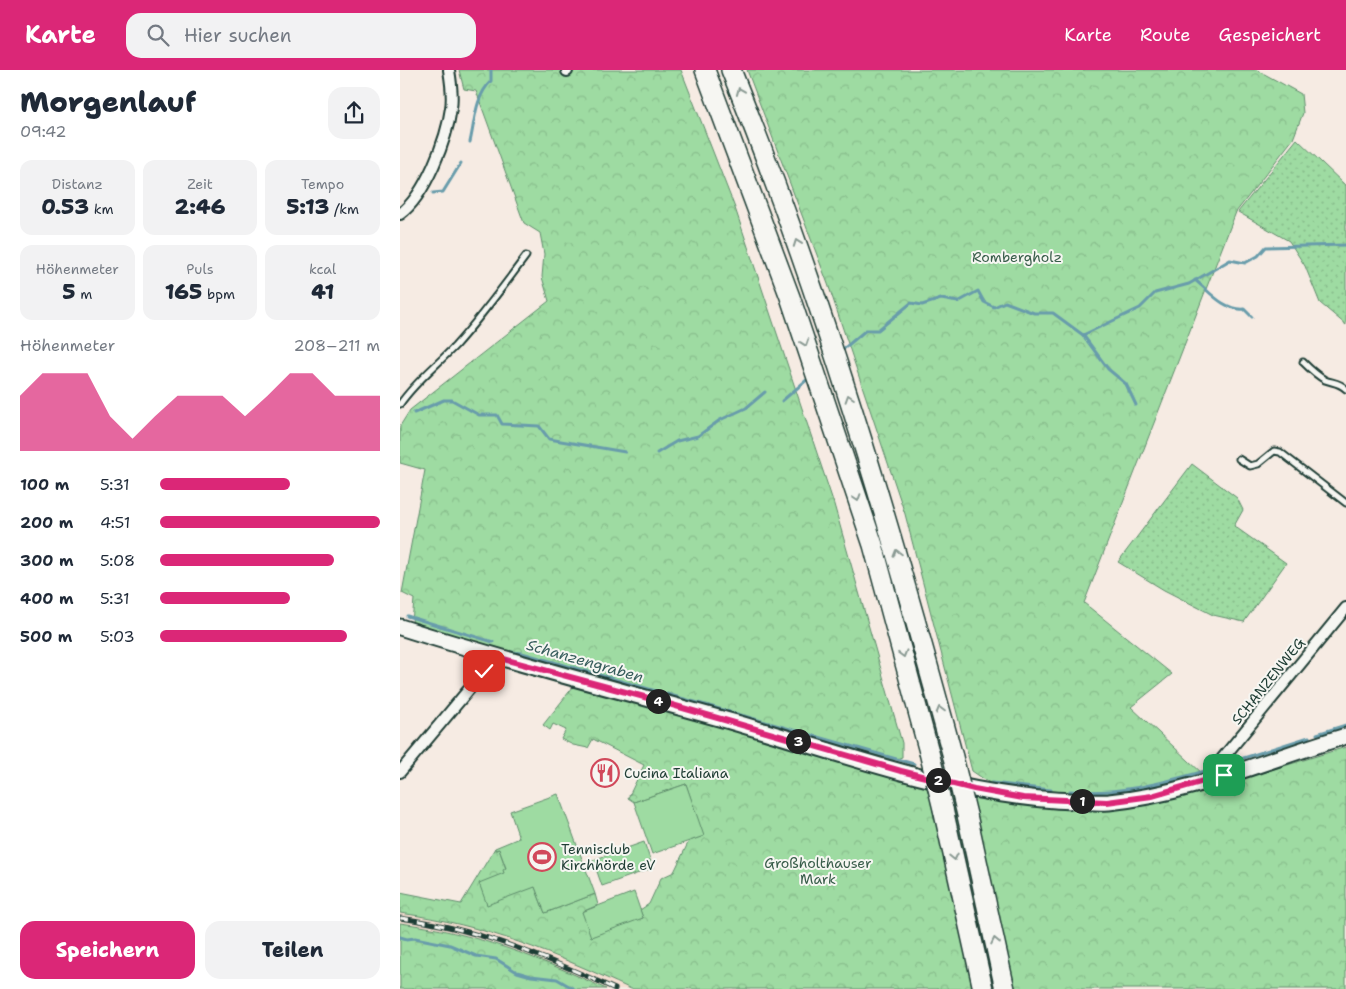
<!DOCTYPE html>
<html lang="de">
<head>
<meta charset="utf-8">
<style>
	:root { --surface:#fff; --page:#f2f2f3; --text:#1f2937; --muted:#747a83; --accent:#db2777 }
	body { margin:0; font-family:"Shantell Sans",sans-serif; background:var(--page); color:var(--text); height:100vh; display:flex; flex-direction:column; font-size:19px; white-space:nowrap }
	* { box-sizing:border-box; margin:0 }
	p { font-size:16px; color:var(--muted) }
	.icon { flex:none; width:28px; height:28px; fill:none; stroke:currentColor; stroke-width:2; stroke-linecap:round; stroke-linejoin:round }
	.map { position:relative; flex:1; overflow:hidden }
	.side { display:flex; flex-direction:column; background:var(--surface); width:400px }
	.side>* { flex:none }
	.pin { position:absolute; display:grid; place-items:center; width:42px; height:42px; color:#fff; margin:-21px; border-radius:10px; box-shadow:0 2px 8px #0006 }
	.km { position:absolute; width:25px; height:25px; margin:-12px; border-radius:50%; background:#222; color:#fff; font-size:14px; line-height:25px; text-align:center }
	.round { display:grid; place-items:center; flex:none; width:52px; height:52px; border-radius:15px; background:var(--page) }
	.overview { display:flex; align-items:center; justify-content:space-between; height:85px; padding:0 20px }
	h1 { font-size:28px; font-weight:800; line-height:38px }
	.metrics { display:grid; grid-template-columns:repeat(3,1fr); gap:8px; height:85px; padding:5px 20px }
	.metrics div { display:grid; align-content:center; border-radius:12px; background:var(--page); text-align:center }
	.metrics b { font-size:21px; font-weight:800 }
	.metrics small { font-size:14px; font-weight:400 }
	.metrics p { font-size:14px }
	.chart { height:140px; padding:10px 20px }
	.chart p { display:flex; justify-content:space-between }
	.chart svg { width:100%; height:90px; margin-top:5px; fill:var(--accent); opacity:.7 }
	.action { display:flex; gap:10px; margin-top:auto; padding:10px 20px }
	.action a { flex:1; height:58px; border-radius:15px; background:var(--accent); color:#fff; font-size:20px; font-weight:800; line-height:58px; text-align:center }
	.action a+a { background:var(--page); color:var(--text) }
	ul { padding:0 20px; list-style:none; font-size:16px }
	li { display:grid; grid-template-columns:80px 60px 1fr; align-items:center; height:38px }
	li i { height:12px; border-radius:6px; background:var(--accent) }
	header { display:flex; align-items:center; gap:30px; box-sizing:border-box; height:70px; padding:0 25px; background:var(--accent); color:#fff }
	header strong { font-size:24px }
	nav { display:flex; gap:28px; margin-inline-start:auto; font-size:18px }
	.search { width:350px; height:45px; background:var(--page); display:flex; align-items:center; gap:12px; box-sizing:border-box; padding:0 18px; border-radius:15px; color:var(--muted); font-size:19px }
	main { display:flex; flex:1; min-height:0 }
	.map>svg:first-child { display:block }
	.built { fill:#f5ded1 }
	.grass { fill:url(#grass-dots); stroke:#5e8c6b }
	.forest { fill:url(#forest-crowns); stroke:#5e8c6b }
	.pitch { fill:#9edba2; stroke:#5e8c6b }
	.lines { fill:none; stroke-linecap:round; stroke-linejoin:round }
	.stream { stroke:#689cab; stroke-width:3 }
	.lane-casing { stroke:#1f3d34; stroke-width:9 }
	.street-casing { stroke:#1f3d34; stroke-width:14 }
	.secondary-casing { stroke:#1f3d34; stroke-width:19 }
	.highway-casing { stroke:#1f3d34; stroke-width:22 }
	.lane { stroke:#f6f6f2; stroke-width:5 }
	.street { stroke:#f6f6f2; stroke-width:10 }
	.secondary { stroke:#f6f6f2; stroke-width:15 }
	.highway { stroke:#f6f6f2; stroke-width:19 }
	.rail-casing { stroke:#1f3d34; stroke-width:5 }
	.rail { stroke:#f6f6f2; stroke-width:3; stroke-dasharray:9; stroke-linecap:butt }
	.highway-bridge-casing { stroke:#1f3d34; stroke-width:22; stroke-linecap:butt }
	.highway-bridge { stroke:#f6f6f2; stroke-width:19 }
	.oneway { stroke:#8a9a93 }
	.route-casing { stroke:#fff; stroke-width:10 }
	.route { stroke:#db2777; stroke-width:6 }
	.labels { text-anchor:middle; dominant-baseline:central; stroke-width:4; stroke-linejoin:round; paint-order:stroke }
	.park-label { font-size:14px; fill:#385d4a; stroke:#f6f6f2 }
	.street-label { font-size:14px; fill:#1f3d34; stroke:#f6f6f2 }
	.poi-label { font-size:14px; fill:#1f3d34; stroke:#f6f6f2; text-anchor:start }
	.water-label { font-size:15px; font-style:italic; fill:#375d5c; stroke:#f6f6f2 }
</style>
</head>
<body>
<header>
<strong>Karte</strong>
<div class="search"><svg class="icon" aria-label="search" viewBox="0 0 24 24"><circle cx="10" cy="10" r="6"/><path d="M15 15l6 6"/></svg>Hier suchen</div>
<nav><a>Karte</a><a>Route</a><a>Gespeichert</a></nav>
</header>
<main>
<section class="side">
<div class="overview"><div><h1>Morgenlauf</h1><p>09:42</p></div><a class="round"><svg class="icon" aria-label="share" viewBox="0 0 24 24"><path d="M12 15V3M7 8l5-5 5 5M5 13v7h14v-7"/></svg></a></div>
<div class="metrics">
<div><p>Distanz</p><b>0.53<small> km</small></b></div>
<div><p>Zeit</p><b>2:46</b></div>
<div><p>Tempo</p><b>5:13<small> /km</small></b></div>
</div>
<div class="metrics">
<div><p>Höhenmeter</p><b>5<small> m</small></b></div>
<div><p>Puls</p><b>165<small> bpm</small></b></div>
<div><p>kcal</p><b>41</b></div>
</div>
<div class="chart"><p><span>Höhenmeter</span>208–211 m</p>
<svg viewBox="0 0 160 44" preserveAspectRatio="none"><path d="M0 44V17L10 6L20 6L30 6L40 27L50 38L60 27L70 17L80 17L90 17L100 27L110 17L120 6L130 6L140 17L150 17L160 17V44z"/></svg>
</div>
<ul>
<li><b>100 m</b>5:31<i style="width:59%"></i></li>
<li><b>200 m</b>4:51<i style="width:100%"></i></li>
<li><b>300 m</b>5:08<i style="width:79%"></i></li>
<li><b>400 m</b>5:31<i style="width:59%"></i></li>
<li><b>500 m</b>5:03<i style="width:85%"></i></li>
</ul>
<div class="action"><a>Speichern</a><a>Teilen</a></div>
</section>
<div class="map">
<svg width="946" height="919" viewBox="0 0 946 919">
	<defs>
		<pattern id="grass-dots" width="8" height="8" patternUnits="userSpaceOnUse" patternTransform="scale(1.25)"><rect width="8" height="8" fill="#9edba2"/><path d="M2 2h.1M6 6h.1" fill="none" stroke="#88bd8c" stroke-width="1.8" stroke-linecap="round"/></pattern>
		<pattern id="forest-crowns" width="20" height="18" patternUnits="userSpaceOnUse" patternTransform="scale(1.25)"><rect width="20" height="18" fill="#9edba2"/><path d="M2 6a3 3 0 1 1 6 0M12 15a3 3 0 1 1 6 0" fill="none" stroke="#88bd8c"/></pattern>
	</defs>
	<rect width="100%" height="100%" fill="#f6ebe3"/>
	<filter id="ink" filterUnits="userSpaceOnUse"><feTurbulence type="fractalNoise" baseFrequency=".02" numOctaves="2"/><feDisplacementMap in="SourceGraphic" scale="10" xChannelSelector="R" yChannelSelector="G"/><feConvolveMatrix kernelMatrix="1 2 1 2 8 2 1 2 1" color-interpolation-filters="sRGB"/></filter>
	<g filter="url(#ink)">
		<path class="built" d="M0 843 61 853 100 865 178 895 231 919H206L98 874 58 863 0 853Z"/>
		<g class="grass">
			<path d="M897 69 946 116V255L920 233 905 196 889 171 838 142Z"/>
			<path d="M792 394 837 428 843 440 834 456 886 493 844 552 813 545 764 520 718 492Z"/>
		</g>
		<g class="forest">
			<path d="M59 0H281L335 138 433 431 502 673V687L494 690 264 626 117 588 12 553 14 529 2 523 25 400 0 393V356L10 340 149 231 142 207 144 184 140 163 124 153 76 21 64 19Z"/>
			<path d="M347 0H857L901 24 903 43 893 69 836 142 684 533 772 604 731 637 803 704 758 718 717 724 652 723 594 716 572 701 505 444 428 214Z"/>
			<path d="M173 617 248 628 574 719 707 732 801 713 822 715 946 677V919H231C153 883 86 855 0 843V822L61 834 95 778 96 780 99 779 106 799 135 817 145 843 195 824 198 835 182 842 243 848 240 840 249 834 261 808 274 802 289 771 303 766 286 714 234 732 228 728 244 695 193 669 188 678 173 675 161 669 166 660 153 654 150 660 143 655Z"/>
			<path d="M0 853C73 862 140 888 206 919H0Z"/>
		</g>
		<g class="pitch">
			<path d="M286 714 304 766 252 784 234 732Z"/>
			<path d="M158 724 195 824 145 843 135 817 87 835 79 813 104 803 103 800 106 798 99 779 95 780V778L119 768 110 741Z"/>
			<path d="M244 772 253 798 202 816 193 790Z"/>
			<path d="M234 822 243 848 191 867 182 842Z"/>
		</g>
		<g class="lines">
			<g class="stream">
				<path d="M70 72C75 51 75 27 91 11V0"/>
				<path d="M33 123 43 122 61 93"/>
				<path d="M795 210C809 221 824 241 844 239L852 247"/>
				<path d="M683 265 708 299 726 314 736 335"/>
				<path d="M441 281 466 260H478L511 233 522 235 541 229 558 232 578 221 584 232 594 237 605 232 634 243H653L683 265 740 238 755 223 789 214 830 190 845 193 858 186 866 177 946 175"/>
				<path d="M382 331 409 308"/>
				<path d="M14 343 44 330H52L79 345H97L102 354 139 356 149 369 225 382"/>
				<path d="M257 383 277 371 298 366 320 350 346 338 365 322"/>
				<path d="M7 546 93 572"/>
				<path d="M110 582 122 583 514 694"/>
				<path d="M917 664 946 655"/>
				<path d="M828 693 909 667"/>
				<path d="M592 713 651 720"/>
				<path d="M670 721C719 725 758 714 805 701"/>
				<path d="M0 867 7 869 15 868 50 875 76 886 96 889 117 902 131 906 157 909 174 919"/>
			</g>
			<defs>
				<g id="lane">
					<path d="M903 292C910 299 916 305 925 310 933 313 939 312 946 319"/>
					<path d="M0 334C16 311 36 296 55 276 81 247 103 217 126 186"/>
					<path d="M839 389 850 396 858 394 874 381 880 382 946 433"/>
				</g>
				<g id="street">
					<path d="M167 0V1"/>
					<path d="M0 144C25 126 47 69 51 38 53 26 51 12 49 0"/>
					<path d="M0 702 96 587"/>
					<path d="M824 705 822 689 946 538"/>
				</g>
				<path id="secondary" d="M0 557C112 593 227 622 340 654 443 684 548 723 655 730 673 731 692 733 709 732 791 724 868 689 946 666"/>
				<g id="highway">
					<path d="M305 0 390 227 473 475 529 682"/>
					<path d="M331 0C422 224 490 454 553 687"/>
					<path d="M543 739 583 919"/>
					<path d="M567 745 605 919"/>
				</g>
			</defs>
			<use href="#lane" class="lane-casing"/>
			<use href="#street" class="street-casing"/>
			<use href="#secondary" class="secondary-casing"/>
			<use href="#highway" class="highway-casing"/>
			<use href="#lane" class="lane"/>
			<use href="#street" class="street"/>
			<use href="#secondary" class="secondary"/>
			<use href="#highway" class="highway"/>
			<defs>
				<path id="rail" d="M0 848C76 858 146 887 215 919"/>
			</defs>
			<use href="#rail" class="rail-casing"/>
			<use href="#rail" class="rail"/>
			<defs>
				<g id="highway-bridge">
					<path d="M529 682 543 739"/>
					<path d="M553 687 567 745"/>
				</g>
			</defs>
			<use href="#highway-bridge" class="highway-bridge-casing"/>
			<use href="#highway-bridge" class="highway-bridge"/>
		</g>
		<defs><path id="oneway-chevron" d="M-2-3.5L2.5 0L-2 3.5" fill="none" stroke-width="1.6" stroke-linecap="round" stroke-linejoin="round" transform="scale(1.25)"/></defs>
		<g class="oneway">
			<use href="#oneway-chevron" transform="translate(340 21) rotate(-112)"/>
			<use href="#oneway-chevron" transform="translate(397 173) rotate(-110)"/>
			<use href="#oneway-chevron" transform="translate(405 273) rotate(71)"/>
			<use href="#oneway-chevron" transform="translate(449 328) rotate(-108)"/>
			<use href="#oneway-chevron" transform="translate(457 428) rotate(72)"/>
			<use href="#oneway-chevron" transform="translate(497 483) rotate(-106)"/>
			<use href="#oneway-chevron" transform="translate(503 584) rotate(74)"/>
			<use href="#oneway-chevron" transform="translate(540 640) rotate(-105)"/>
			<use href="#oneway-chevron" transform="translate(554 787) rotate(77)"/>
			<use href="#oneway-chevron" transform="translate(595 871) rotate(-102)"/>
		</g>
	</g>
	<g class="lines" filter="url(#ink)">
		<defs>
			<path id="route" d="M84 601 96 587 248 628 501 701 574 719 623 728 707 732 752 726 824 705"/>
		</defs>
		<use href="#route" class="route-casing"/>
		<use href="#route" class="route"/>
	</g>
	<defs>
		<symbol id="restaurant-ring" viewBox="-11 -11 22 22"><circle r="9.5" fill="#f6f6f2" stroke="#d1495b" stroke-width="1.5"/><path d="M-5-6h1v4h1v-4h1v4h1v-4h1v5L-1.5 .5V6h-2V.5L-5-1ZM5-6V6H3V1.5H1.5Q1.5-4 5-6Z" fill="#d1495b"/></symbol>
		<symbol id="stadium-ring" viewBox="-11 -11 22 22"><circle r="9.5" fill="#f6f6f2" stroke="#d1495b" stroke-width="1.5"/><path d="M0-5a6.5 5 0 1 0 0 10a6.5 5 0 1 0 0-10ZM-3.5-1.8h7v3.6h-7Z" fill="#d1495b"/></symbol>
	</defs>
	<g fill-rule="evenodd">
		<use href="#restaurant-ring" x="189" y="687" width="32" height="32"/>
		<use href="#stadium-ring" x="126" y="771" width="32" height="32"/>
	</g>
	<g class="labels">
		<g class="park-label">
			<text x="617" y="187">Rombergholz</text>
			<text x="418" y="793">Großholthauser<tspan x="418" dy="16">Mark</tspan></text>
		</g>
		<g class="street-label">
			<text transform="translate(868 611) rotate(-51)">SCHANZENWEG</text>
		</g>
		<g class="poi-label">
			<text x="224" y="703">Cucina Italiana</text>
			<text x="161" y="779">Tennisclub<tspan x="161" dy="16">Kirchhörde eV</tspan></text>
		</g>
		<g class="water-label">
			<text transform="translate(185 591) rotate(16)">Schanzengraben</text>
		</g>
	</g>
</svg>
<div class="pin" style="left:824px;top:705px;background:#1e9e55"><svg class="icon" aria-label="arrive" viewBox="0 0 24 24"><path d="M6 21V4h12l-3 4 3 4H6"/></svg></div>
<div class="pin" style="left:84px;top:601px;background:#d93025"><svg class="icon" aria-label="check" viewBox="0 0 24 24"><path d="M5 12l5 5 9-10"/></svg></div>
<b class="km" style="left:682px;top:731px">1</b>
<b class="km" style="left:538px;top:710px">2</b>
<b class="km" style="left:398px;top:671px">3</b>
<b class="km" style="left:258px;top:631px">4</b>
</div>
</main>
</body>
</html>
